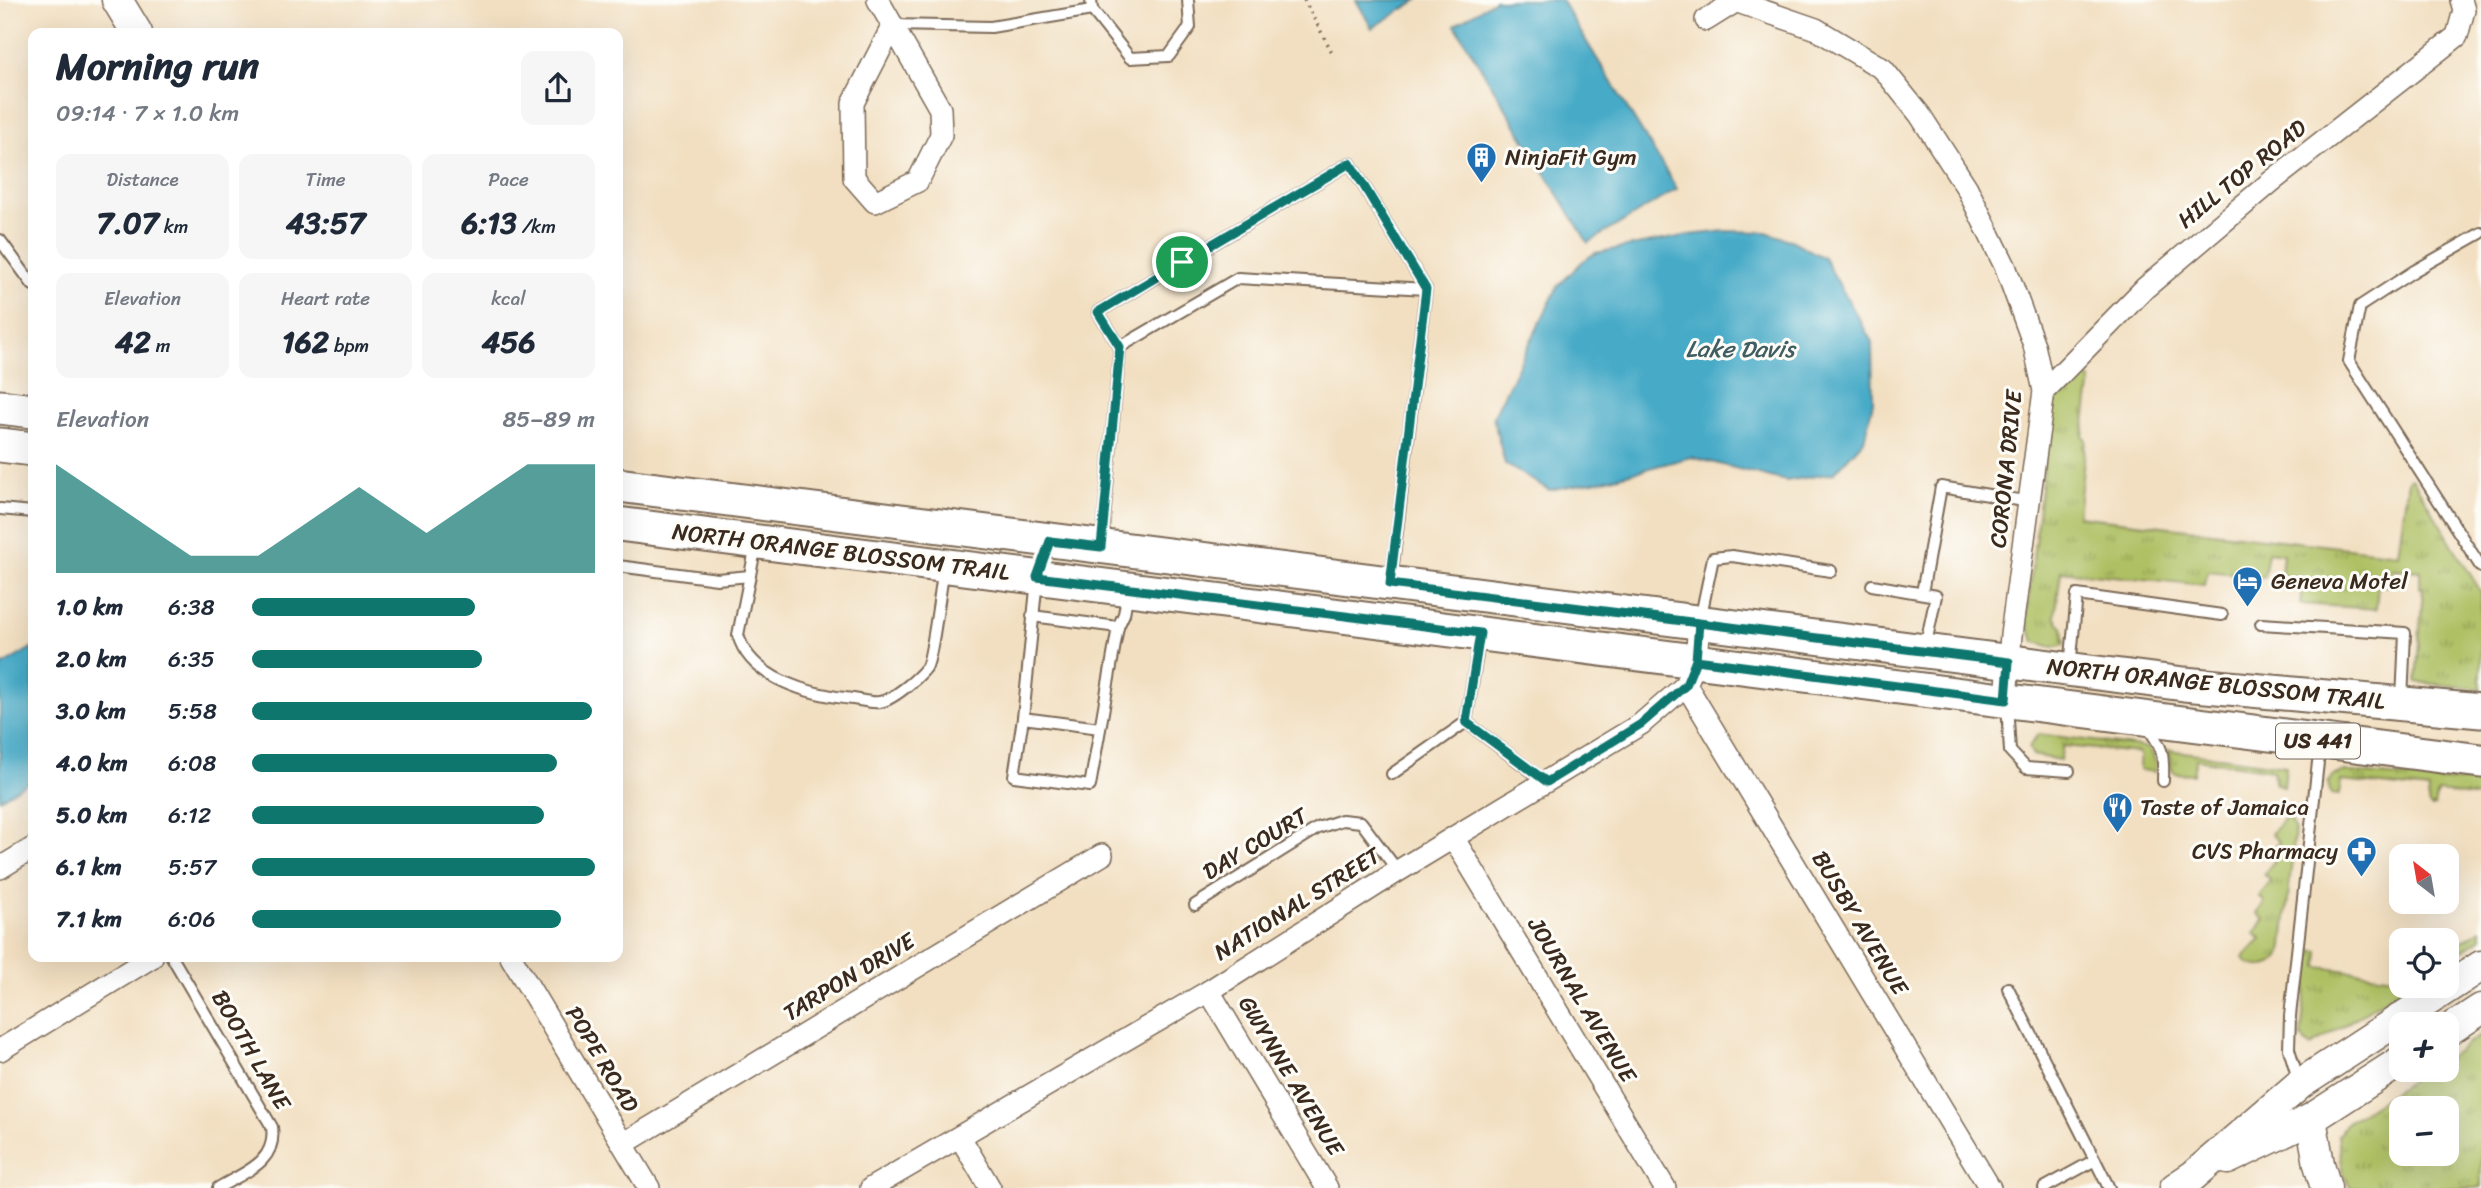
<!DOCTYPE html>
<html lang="en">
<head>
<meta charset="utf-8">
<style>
	:root { --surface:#fff; --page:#f6f6f7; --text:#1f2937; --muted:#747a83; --accent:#0f766e }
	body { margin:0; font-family:Sriracha,sans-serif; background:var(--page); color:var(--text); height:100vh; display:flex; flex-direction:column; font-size:26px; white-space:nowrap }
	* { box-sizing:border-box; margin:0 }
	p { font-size:23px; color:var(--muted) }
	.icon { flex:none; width:38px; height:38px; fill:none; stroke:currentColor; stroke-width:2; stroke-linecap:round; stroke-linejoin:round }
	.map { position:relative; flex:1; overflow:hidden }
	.side { position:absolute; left:28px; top:28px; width:595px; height:934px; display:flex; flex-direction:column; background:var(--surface); border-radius:14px; box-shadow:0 7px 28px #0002 }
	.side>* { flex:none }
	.needle { width:46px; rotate:329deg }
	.tools { position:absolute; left:2389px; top:844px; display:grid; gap:14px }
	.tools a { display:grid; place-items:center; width:70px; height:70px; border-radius:14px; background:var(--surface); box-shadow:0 7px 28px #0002; font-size:35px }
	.pin { position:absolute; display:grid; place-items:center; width:60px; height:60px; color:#fff; margin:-30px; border:4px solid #fff; border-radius:50%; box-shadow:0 2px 7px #0007 }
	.round { display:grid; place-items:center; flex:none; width:74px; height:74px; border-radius:14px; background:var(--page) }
	.overview { display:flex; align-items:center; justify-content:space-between; height:119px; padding:0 28px }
	h1 { font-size:38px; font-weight:700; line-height:52px }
	.metrics { display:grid; grid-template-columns:repeat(3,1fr); gap:10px; height:119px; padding:7px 28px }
	.metrics div { display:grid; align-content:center; border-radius:14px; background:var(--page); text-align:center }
	.metrics b { font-size:30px; font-weight:700 }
	.metrics small { font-size:19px; font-weight:400 }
	.metrics p { font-size:19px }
	.chart { height:196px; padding:14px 28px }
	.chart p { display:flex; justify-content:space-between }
	.chart svg { width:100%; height:126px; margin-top:7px; fill:var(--accent); opacity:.7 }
	ul { padding:0 28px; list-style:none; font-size:23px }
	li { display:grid; grid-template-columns:112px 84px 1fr; align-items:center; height:52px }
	li i { height:18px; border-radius:9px; background:var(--accent) }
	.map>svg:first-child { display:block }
	.grass { fill:url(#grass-tufts); stroke:#747540; stroke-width:2; fill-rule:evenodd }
	.water { fill:#47aac7; stroke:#416a72; stroke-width:2 }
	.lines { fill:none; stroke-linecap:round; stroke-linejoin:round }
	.lane-casing { stroke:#7b6957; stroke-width:14 }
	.street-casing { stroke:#7b6957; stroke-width:24 }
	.secondary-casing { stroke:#7b6957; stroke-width:33 }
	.primary-casing { stroke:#7b6957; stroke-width:37 }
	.path { stroke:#7b6957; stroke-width:3.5; stroke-dasharray:2 5; stroke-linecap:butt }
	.lane { stroke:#fff; stroke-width:10 }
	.street { stroke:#fff; stroke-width:21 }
	.secondary { stroke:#fff; stroke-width:30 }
	.primary { stroke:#fff; stroke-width:33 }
	.route-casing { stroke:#fff; stroke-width:14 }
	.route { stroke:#0f766e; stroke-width:9 }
	.labels { text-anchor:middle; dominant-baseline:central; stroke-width:6; stroke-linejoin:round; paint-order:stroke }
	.shield { fill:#fdfcf7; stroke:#75695f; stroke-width:2 }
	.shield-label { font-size:21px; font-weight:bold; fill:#3b2a1e }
	.poi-label { font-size:23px; fill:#3b2a1e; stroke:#fdfcf7; text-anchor:start }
	.street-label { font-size:23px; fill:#3b2a1e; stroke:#fdfcf7 }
	.water-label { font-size:24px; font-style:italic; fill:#405d62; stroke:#fdfcf7 }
</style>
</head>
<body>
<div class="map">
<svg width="2481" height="1188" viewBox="0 0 2481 1188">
	<defs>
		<pattern id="grass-tufts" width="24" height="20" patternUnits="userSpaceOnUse" patternTransform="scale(1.75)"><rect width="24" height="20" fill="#aec063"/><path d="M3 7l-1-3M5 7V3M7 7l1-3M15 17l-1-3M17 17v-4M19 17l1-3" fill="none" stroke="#8f9c51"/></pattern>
	</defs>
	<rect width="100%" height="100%" fill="#fdfcf7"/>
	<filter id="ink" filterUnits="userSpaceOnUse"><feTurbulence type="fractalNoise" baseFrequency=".0143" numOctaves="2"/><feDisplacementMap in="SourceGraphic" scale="14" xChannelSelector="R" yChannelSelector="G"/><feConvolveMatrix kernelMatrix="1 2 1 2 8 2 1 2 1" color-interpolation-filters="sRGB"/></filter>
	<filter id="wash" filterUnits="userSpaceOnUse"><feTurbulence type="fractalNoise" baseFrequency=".00686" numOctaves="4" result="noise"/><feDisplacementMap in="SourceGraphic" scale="28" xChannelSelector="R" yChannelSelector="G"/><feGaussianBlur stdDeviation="1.57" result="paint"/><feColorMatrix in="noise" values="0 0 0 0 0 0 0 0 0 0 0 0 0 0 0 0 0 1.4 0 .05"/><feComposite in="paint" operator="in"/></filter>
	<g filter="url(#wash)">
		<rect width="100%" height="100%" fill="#f2dfc1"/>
		<g class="grass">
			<path d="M2083 374 2091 380 2083 436 2086 440 2078 516 2398 554 2408 480 2412 478 2481 592V689L2416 682 2423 588H2420V571L2392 569 2390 586 2378 585 2376 609 2300 604 2303 578 2281 575 2283 554 2268 552 2264 577 2208 571 2205 585 2061 571 2055 617 2063 628 2065 644 2053 647 2035 642 2026 622 2049 417 2062 382Z"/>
			<path d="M2038 734 2149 748C2154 756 2157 762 2154 772L2140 770V753L2063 746 2060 760 2033 755 2029 747Z"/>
			<path d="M2168 750 2286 766 2284 787 2275 783 2273 770 2196 759 2193 774 2175 773 2172 770Z"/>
			<path d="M2345 772 2481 784V797L2438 792 2435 806 2431 807 2428 803 2429 790 2341 781 2339 795 2331 794 2328 783 2335 775Z"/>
			<path d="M2289 818 2295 830 2283 946C2283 947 2280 956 2279 957 2271 969 2251 969 2243 958L2261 939 2254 933 2265 920 2257 913 2265 902 2259 897 2271 881 2264 874 2275 860 2269 854 2279 842 2271 834 2284 819Z"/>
			<path d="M2481 929V938L2447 961V951Z"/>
			<path d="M2310 950 2319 951 2318 967 2401 978V985H2408L2311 1046 2305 1042 2301 1036Z"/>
			<path d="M2481 1035V1188H2351L2343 1173 2338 1135 2345 1124 2429 1069H2446L2447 1058ZM2401 1108H2446V1153H2401Z"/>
		</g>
		<g class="water">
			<path d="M1356 0H1418L1372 28Z"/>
			<path d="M1495 0H1561L1677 189 1588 243 1455 25Z"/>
			<path d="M1726 231 1766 232 1793 241 1824 258 1872 342 1873 403 1864 440 1834 473 1786 481 1691 457 1604 480 1549 490 1505 464 1493 417 1558 286 1582 262 1595 253 1689 235Z"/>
			<path d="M33 647V779L0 799V667Z"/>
		</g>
	</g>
	<g filter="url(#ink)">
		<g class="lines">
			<defs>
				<g id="lane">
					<path d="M1091 0 1092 10 1130 58 1169 56 1190 27 1188 0"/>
					<path d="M893 25 991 27 1092 10"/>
					<path d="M2481 233 2414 271 2360 306 2349 361 2481 567"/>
					<path d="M0 240 33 285"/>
					<path d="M1120 347 1238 278 1426 289"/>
					<path d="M0 509 33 512"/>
					<path d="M1102 541 1120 347 1098 312 1350 163 1426 289 1391 581"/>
					<path d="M756 545 738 635C751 680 812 695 853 699 861 700 871 703 879 702 892 701 918 678 926 668 932 660 941 584 944 568"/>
					<path d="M618 566 717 579 750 576"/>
					<path d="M1037 579 1023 718 1014 776 1090 786 1118 627 1124 614 1128 591"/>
					<path d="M1872 585 1936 596 1925 648"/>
					<path d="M1922 593 1941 487 2030 502"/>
					<path d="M1032 616 1118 627"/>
					<path d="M1700 620 1713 558 1732 556 1831 571"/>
					<path d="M2261 624 2405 633 2402 701"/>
					<path d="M1480 636 1466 722 1546 782"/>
					<path d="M2070 667 2077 595 2222 615"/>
					<path d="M2007 704 2010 751 2026 768 2069 771"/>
					<path d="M1023 718 1100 728"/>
					<path d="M2146 725C2163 748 2164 752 2163 781"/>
					<path d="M1392 774 1466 722"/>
					<path d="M1195 905 1318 828 1342 820 1361 822 1398 871"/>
					<path d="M172 957 272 1127C277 1163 244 1172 218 1188"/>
					<path d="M2008 988 2095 1160"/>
					<path d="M2299 1082 2289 1049 2290 1016 2320 744"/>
					<path d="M2044 1188 2095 1160 2109 1188"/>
				</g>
				<g id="street">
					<path d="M878 0 940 109 941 135 918 181 875 202 854 178 853 103 893 25"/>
					<path d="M1735 1 1816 29 1883 69 1920 115 1967 188 2005 266 2034 345 2044 391 2011 635 2006 700"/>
					<path d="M1706 20 1738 0"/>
					<path d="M2044 391 2145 288 2272 181 2457 36 2464 10 2461 0"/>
					<path d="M1686 685 1990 1188"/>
					<path d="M1454 839 1665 1188"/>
					<path d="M0 868 33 848"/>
					<path d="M511 957 649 1188"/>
					<path d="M1209 991 1327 1188"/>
					<path d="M0 1050 152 957"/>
					<path d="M960 1137 990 1188"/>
					<path d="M623 1144 1102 855"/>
					<path d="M871 1188 1209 991 1398 871 1641 724 1686 685 1696 660 1699 623"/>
				</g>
				<g id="secondary">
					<path d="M117 0 137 33"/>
					<path d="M2446 1032 2481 1009"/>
					<path d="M2311 1119 2319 1164 2326 1188"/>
					<path d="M2228 1159 2311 1119 2401 1061"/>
					<path d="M2175 1188 2193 1176 2300 1084 2481 966"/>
				</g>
				<g id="primary">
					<path d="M0 407 33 411"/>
					<path d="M0 445 33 449"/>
					<path d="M618 485 2184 684 2481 711"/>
					<path d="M618 524 2481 761"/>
				</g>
			</defs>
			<use href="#lane" class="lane-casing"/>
			<use href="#street" class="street-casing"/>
			<use href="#secondary" class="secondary-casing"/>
			<use href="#primary" class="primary-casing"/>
			<path class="path" d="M1304 0 1332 52"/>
			<use href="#lane" class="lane"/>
			<use href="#street" class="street"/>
			<use href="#secondary" class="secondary"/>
			<use href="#primary" class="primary"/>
		</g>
	</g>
	<g class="lines" filter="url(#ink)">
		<defs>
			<path id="route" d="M1182 262 1098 312 1120 347 1101 547 1050 541 1037 577 1480 633 1466 722 1547 782 1641 724 1686 685 1696 660 1699 623 2009 662 2006 700 1696 660 1699 623 1390 584 1426 289 1350 163 1182 262"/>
		</defs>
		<use href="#route" class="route-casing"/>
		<use href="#route" class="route"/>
	</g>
	<defs>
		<symbol id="building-pin" viewBox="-11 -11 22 30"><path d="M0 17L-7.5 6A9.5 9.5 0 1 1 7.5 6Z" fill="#1f6fb2" stroke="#fdfcf7"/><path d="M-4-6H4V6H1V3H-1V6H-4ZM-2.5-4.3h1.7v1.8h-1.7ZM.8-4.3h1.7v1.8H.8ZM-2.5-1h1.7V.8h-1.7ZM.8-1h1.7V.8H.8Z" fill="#fff"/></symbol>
		<symbol id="hotel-pin" viewBox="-11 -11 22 30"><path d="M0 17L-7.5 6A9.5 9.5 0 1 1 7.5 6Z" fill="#1f6fb2" stroke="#fdfcf7"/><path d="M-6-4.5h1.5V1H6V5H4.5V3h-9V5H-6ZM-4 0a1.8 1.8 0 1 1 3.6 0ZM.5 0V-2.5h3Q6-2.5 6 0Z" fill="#fff"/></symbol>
		<symbol id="restaurant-pin" viewBox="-11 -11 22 30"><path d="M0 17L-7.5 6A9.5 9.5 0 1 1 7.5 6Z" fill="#1f6fb2" stroke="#fdfcf7"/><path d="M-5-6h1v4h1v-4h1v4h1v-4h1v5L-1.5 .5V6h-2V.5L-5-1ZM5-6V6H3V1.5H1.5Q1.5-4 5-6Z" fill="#fff"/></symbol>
		<symbol id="pharmacy-pin" viewBox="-11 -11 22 30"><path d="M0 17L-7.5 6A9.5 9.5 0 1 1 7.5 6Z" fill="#1f6fb2" stroke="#fdfcf7"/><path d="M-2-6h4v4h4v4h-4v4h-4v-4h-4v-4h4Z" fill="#fff"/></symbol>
	</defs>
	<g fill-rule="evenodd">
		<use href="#building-pin" x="1464" y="140" width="35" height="47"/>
		<use href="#hotel-pin" x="2230" y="564" width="35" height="47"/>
		<use href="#restaurant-pin" x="2100" y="790" width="35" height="47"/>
		<use href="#pharmacy-pin" x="2344" y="834" width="35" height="47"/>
	</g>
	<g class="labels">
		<rect class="shield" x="2276" y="723.5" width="84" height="35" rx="5"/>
		<g class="shield-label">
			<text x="2318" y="741">US 441</text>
		</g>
		<g class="poi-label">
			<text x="1505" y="157">NinjaFit Gym</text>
			<text x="2271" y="581">Geneva Motel</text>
			<text x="2140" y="807">Taste of Jamaica</text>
			<text x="2338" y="851" text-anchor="end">CVS Pharmacy</text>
		</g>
		<g class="street-label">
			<text transform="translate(2242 174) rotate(-39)">HILL TOP ROAD</text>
			<text transform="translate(2006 469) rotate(-84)">CORONA DRIVE</text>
			<text transform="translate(841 552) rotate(7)">NORTH ORANGE BLOSSOM TRAIL</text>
			<text transform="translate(2216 684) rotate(6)">NORTH ORANGE BLOSSOM TRAIL</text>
			<text transform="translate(1255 844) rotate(-31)">DAY COURT</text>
			<text transform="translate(1297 904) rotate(-32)">NATIONAL STREET</text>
			<text transform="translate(1860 923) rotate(59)">BUSBY AVENUE</text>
			<text transform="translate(849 977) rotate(-31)">TARPON DRIVE</text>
			<text transform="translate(1582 1000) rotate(59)">JOURNAL AVENUE</text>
			<text transform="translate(251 1050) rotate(60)">BOOTH LANE</text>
			<text transform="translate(602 1059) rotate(59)">POPE ROAD</text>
			<text transform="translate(1291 1076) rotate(59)">GWYNNE AVENUE</text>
		</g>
		<g class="water-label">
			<text x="1740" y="349">Lake Davis</text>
		</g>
	</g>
</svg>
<div class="tools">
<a><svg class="needle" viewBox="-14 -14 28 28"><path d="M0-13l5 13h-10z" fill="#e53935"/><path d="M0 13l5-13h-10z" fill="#747a83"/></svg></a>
<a><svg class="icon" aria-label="locate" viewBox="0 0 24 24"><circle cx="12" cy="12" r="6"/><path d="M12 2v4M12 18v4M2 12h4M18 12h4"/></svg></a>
<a>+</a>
<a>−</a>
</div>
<div class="pin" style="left:1182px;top:262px;background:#1e9e55"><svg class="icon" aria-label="arrive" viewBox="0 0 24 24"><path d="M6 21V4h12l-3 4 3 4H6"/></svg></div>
<section class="side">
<div class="overview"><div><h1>Morning run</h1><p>09:14 · 7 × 1.0 km</p></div><a class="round"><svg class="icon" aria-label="share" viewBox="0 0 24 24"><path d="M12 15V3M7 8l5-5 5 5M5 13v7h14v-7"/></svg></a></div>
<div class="metrics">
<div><p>Distance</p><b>7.07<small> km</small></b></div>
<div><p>Time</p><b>43:57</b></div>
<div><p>Pace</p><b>6:13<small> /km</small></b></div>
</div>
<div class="metrics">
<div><p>Elevation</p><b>42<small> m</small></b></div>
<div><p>Heart rate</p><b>162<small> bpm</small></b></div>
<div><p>kcal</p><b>456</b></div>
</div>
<div class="chart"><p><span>Elevation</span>85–89 m</p>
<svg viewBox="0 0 160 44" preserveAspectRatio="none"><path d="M0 44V6L10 14L20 22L30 30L40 38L50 38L60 38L70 30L80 22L90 14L100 22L110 30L120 22L130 14L140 6L150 6L160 6V44z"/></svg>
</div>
<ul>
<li><b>1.0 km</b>6:38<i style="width:65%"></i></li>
<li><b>2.0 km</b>6:35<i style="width:67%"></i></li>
<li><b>3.0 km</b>5:58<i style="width:99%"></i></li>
<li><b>4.0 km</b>6:08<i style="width:89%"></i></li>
<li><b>5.0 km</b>6:12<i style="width:85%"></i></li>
<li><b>6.1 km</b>5:57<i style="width:100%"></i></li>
<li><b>7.1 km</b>6:06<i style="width:90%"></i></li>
</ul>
</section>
</div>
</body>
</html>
